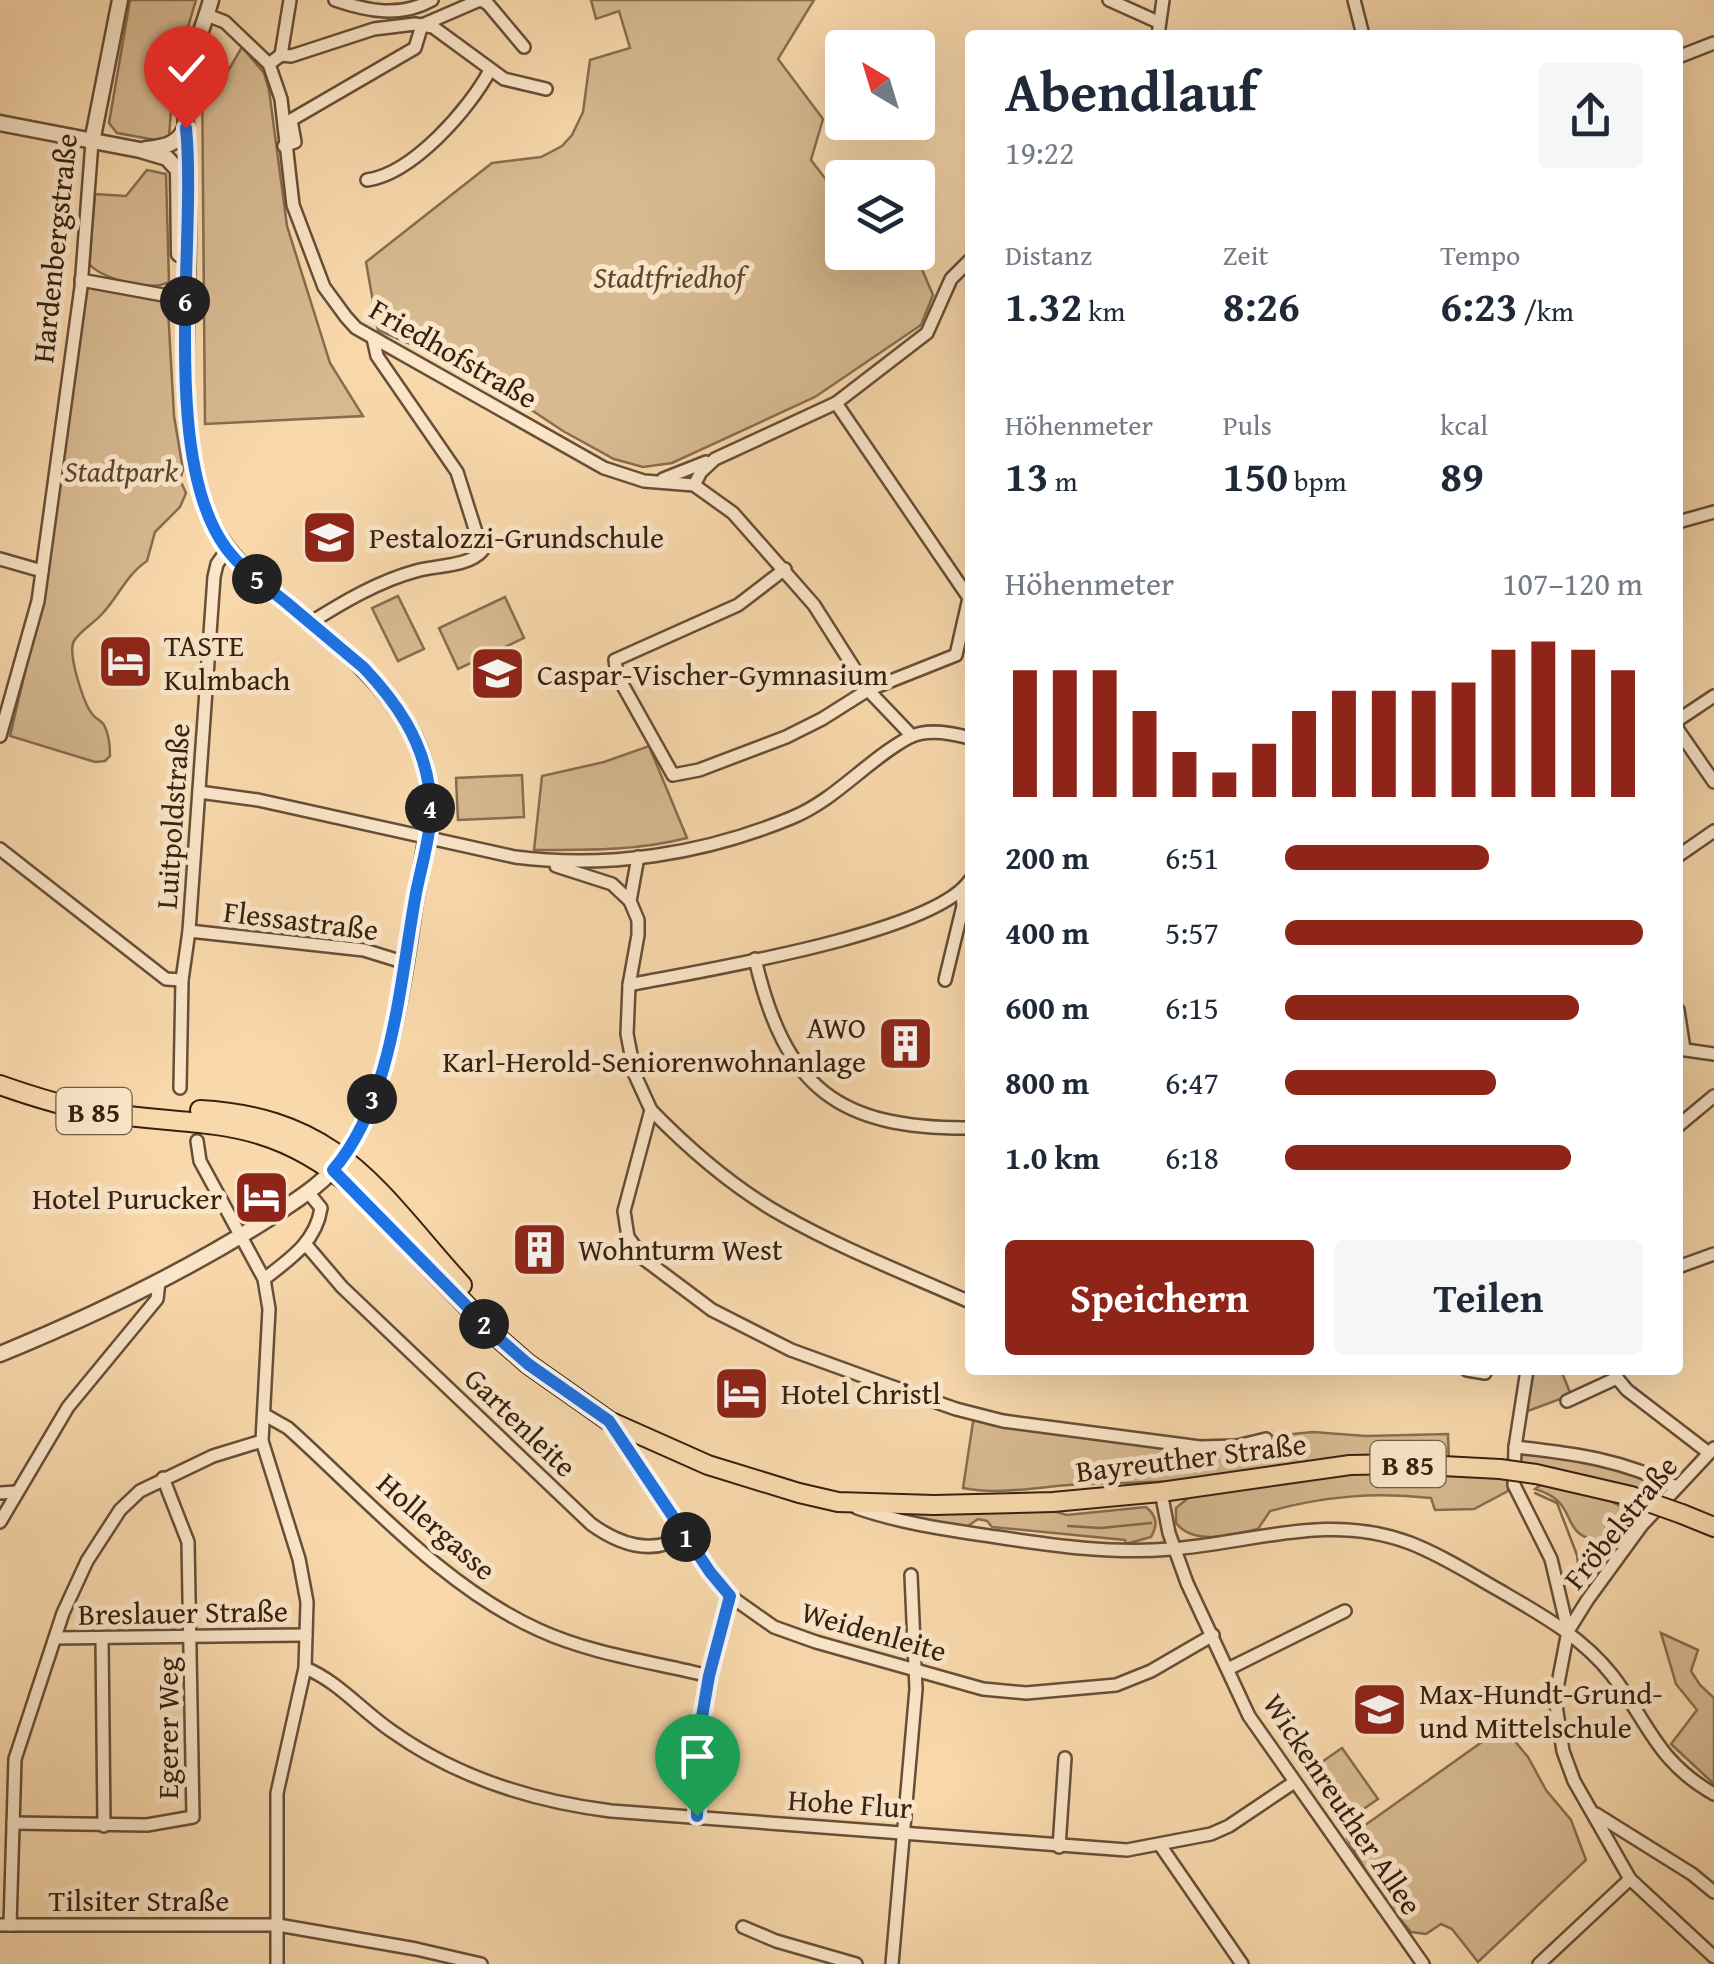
<!DOCTYPE html>
<html lang="de">
<head>
<meta charset="utf-8">
<style>
	:root { --surface:#fff; --page:#f6f6f7; --text:#1f2937; --muted:#747a83; --accent:#8f2418 }
	body { margin:0; font-family:"Gentium Book Plus",serif; background:var(--page); color:var(--text); height:100vh; display:flex; flex-direction:column; font-size:38px; white-space:nowrap }
	* { box-sizing:border-box; margin:0 }
	p { font-size:32px; color:var(--muted) }
	.icon { flex:none; width:55px; height:55px; fill:none; stroke:currentColor; stroke-width:2; stroke-linecap:round; stroke-linejoin:round }
	.map { position:relative; flex:1; overflow:hidden }
	.drawer { position:absolute; left:965px; top:30px; width:718px; height:1345px; display:flex; flex-direction:column; background:var(--surface); border-radius:10px; box-shadow:0 10px 40px #0002 }
	.drawer>* { flex:none }
	.needle { width:65px; rotate:322deg }
	.tools { position:absolute; left:825px; top:30px; display:grid; gap:20px }
	.tools a { display:grid; place-items:center; width:110px; height:110px; border-radius:10px; background:var(--surface); box-shadow:0 10px 40px #0002; font-size:50px }
	.pin { position:absolute; display:grid; place-items:center; width:85px; height:85px; color:#fff; margin:-102px -42px; border-radius:50% 50% 50% 0; rotate:-45deg; box-shadow:0 0 10px #0007 }
	.pin .icon { rotate:45deg }
	.km { position:absolute; width:50px; height:50px; margin:-25px; border-radius:50%; background:#222; color:#fff; font-size:28px; line-height:50px; text-align:center }
	.round { display:grid; place-items:center; flex:none; width:105px; height:105px; border-radius:10px; background:var(--page) }
	.headline { display:flex; align-items:center; justify-content:space-between; height:170px; padding:0 40px }
	h1 { font-size:55px; font-weight:700; line-height:75px }
	.figures { display:grid; grid-template-columns:repeat(3,1fr); gap:15px; height:170px; padding:10px 40px }
	.figures div { display:grid; align-content:center }
	.figures b { font-size:42px; font-weight:700 }
	.figures small { font-size:28px; font-weight:400 }
	.figures p { font-size:28px }
	.chart { height:280px; padding:20px 40px }
	.chart p { display:flex; justify-content:space-between }
	.chart svg { width:100%; height:180px; margin-top:10px; stroke:var(--accent); stroke-width:6 }
	.cta { display:flex; gap:20px; margin-top:auto; padding:20px 40px }
	.cta a { flex:1; height:115px; border-radius:10px; background:var(--accent); color:#fff; font-size:40px; font-weight:700; line-height:115px; text-align:center }
	.cta a+a { background:var(--page); color:var(--text) }
	ul { padding:0 40px; list-style:none; font-size:32px }
	li { display:grid; grid-template-columns:160px 120px 1fr; align-items:center; height:75px }
	li i { height:25px; border-radius:12px; background:var(--accent) }
	.map>svg:first-child { display:block }
	.green { fill:#d8ba91; stroke:#876d50; stroke-width:2.5 }
	.lines { fill:none; stroke-linecap:round; stroke-linejoin:round }
	.stream { stroke:#83694e; stroke-width:2.5 }
	.minor-casing { stroke:#674e37; stroke-width:16 }
	.tertiary-casing { stroke:#674e37; stroke-width:19 }
	.primary-casing { stroke:#362010; stroke-width:22 }
	.minor { stroke:#fbe6c9; stroke-width:11 }
	.tertiary { stroke:#fbe6c9; stroke-width:14 }
	.primary { stroke:#f9d9ac; stroke-width:18 }
	.primary-bridge-casing { stroke:#362010; stroke-width:22; stroke-linecap:butt }
	.primary-bridge { stroke:#f9d9ac; stroke-width:18 }
	.route-casing { stroke:#fff; stroke-width:20 }
	.route { stroke:#1a73e8; stroke-width:12 }
	.labels { text-anchor:middle; dominant-baseline:central; stroke-width:10; stroke-linejoin:round; paint-order:stroke }
	.shield { fill:#fbe6c9; stroke:#715b48; stroke-width:2.5 }
	.shield-label { font-size:28px; font-weight:bold; fill:#362010 }
	.street-label { font-size:30px; fill:#362010; stroke:#fbe6c9 }
	.park-label { font-size:30px; font-style:italic; fill:#5e4630; stroke:#fbe6c9 }
	.poi-label { font-size:30px; fill:#362010; stroke:#fbe6c9; text-anchor:start }
</style>
</head>
<body>
<div class="map">
<svg width="1714" height="1964" viewBox="0 0 1714 1964">
	<rect width="100%" height="100%" fill="#f9d9ac"/>
	<filter id="stains"><feTurbulence type="fractalNoise" baseFrequency=".002" numOctaves="4"/><feColorMatrix values="0 0 0 0 .2 0 0 0 0 .09 0 0 0 0 .02 0 0 0 .5 -.17"/></filter>
	<radialGradient id="worn" r=".72"><stop offset=".6" stop-color="#630" stop-opacity="0"/><stop offset="1" stop-color="#630" stop-opacity=".3"/></radialGradient>
	<g class="green">
		<path d="M130 0H196L174 74 169 136 161 141 117 133 109 123Z"/>
		<path d="M591 0H814L778 59 823 119 811 160 831 186H842V252L915 253 933 295 921 325 815 397 672 463 643 467 614 459 563 431 471 370 378 330 366 262 492 163 541 157 562 146 572 135 583 112 590 60 630 48 619 11 596 19Z"/>
		<path d="M242 47 264 73 269 90 287 226 330 363 363 416 205 424 202 72 221 83Z"/>
		<path d="M147 170 166 174 169 282C150 292 103 279 89 264L95 194 126 196Z"/>
		<path d="M85 285 162 299 168 309 174 416 183 470 180 480 186 493 180 507 155 532 147 561C127 574 118 597 102 614 94 623 80 631 74 641 67 653 84 705 93 715 96 719 102 721 104 725 109 734 110 746 110 756L105 761 95 762 10 736 42 600Z"/>
		<path d="M398 596 424 649 398 661 372 608Z"/>
		<path d="M505 597 524 638 458 669 439 628Z"/>
		<path d="M649 746 687 838C636 851 587 850 534 850L542 776 604 762Z"/>
		<path d="M522 775 524 817 458 820 456 778Z"/>
		<path d="M1531 1370H1561L1571 1395 1525 1412Z"/>
		<path d="M983 1416 1182 1445 1313 1432 1366 1436 1448 1434 1449 1465C1328 1473 1207 1481 1086 1484 1045 1485 1004 1496 963 1488L973 1422Z"/>
		<path d="M1515 1447 1572 1452 1666 1482 1655 1498 1513 1462Z"/>
		<path d="M1379 1471 1509 1476 1508 1491 1474 1509 1435 1510 1431 1498C1375 1492 1325 1496 1270 1511L1258 1529C1232 1535 1194 1546 1176 1523V1508L1194 1493 1329 1474Z"/>
		<path d="M1542 1484 1599 1495 1633 1513 1606 1542C1553 1537 1585 1504 1535 1489Z"/>
		<path d="M1146 1507C1157 1516 1158 1525 1151 1537L1126 1544 1125 1540 992 1527 987 1521 978 1519 965 1528 937 1526 894 1513 1046 1509 1067 1515Z"/>
		<path d="M1661 1633 1698 1650 1691 1671 1700 1685 1714 1698V1784L1671 1744 1697 1710 1676 1684Z"/>
		<path d="M1503 1727 1528 1757 1546 1790 1571 1820 1586 1860 1478 1962 1452 1929 1441 1924 1426 1934 1411 1932 1381 1897 1347 1838Z"/>
		<path d="M1342 1748 1378 1799 1342 1824 1306 1773Z"/>
	</g>
	<g class="lines">
		<g class="stream">
			<path d="M1535 1493 1557 1503 1577 1555 1580 1585"/>
			<path d="M1068 1526 1101 1528 1151 1523"/>
		</g>
		<defs>
			<g id="minor">
				<path d="M335 0C367 11 400 18 432 0"/>
				<path d="M481 0 488 4 524 47"/>
				<path d="M1109 0 1158 22"/>
				<path d="M1354 0 1363 35"/>
				<path d="M207 15 225 22 269 64 281 99 293 205 324 287 346 317 356 328 604 468 644 481 694 485 733 513 814 605 868 690 912 736"/>
				<path d="M1158 35 1163 0"/>
				<path d="M281 55 290 0"/>
				<path d="M1678 57 1714 43"/>
				<path d="M269 64 281 55 291 56 374 29 415 24 433 27 504 79 546 89"/>
				<path d="M284 146 295 142 291 120 415 48 422 25 480 0"/>
				<path d="M367 180C412 174 469 110 490 70"/>
				<path d="M81 280 185 299"/>
				<path d="M663 479 706 462"/>
				<path d="M694 485 701 472 715 459 836 403 927 333 951 279 970 260"/>
				<path d="M1678 522 1714 512"/>
				<path d="M0 559 42 571"/>
				<path d="M785 569 738 605 615 660 617 675 673 775 699 770 786 737 822 719 868 690 956 655 969 598 836 403"/>
				<path d="M310 623C343 602 379 581 416 571 436 565 468 567 482 551L457 472 377 356 373 338"/>
				<path d="M1678 720 1714 696"/>
				<path d="M1678 730 1714 782"/>
				<path d="M0 736 38 601 81 287 92 142"/>
				<path d="M199 792 258 800 515 857C608 869 704 854 791 818 836 800 868 759 910 737 928 728 952 733 970 738"/>
				<path d="M0 849 166 979 182 980"/>
				<path d="M1678 856 1714 831"/>
				<path d="M638 857 630 901 638 920V935L629 985 627 1034 635 1075 651 1110 624 1211 628 1237 644 1259 712 1310 791 1350 879 1382 956 1409 1003 1421 1200 1447 1237 1446 1266 1439"/>
				<path d="M556 866 612 884 630 901"/>
				<path d="M189 931 364 950 406 963"/>
				<path d="M755 959C785 1088 838 1129 970 1128"/>
				<path d="M945 980 963 906 962 893"/>
				<path d="M629 985C699 971 934 934 970 880"/>
				<path d="M1678 1010 1684 1049"/>
				<path d="M1679 1049 1714 1054"/>
				<path d="M180 1088 182 980 189 931 214 577 217 564 227 550"/>
				<path d="M651 1110C689 1149 734 1188 782 1215 842 1249 907 1274 970 1302"/>
				<path d="M1678 1126 1714 1096"/>
				<path d="M197 1141 200 1161 264 1279 269 1309 262 1441 299 1559 307 1602 305 1668 277 1793V1964"/>
				<path d="M304 1247H308L342 1287 591 1524C620 1545 653 1556 685 1535"/>
				<path d="M1678 1267 1714 1254"/>
				<path d="M264 1279C290 1259 316 1242 321 1208L308 1192"/>
				<path d="M1467 1370 1485 1373"/>
				<path d="M1527 1370 1515 1447C1573 1453 1624 1460 1676 1487"/>
				<path d="M1615 1370 1617 1378 1627 1390 1709 1453"/>
				<path d="M1567 1401 1617 1378"/>
				<path d="M265 1415 288 1428C366 1498 443 1587 539 1630 591 1654 653 1662 709 1676"/>
				<path d="M612 1424 710 1573 730 1596 774 1627 816 1642 983 1689 1026 1693 1116 1685 1151 1671 1213 1635"/>
				<path d="M1515 1447 1514 1485 1551 1559 1568 1631"/>
				<path d="M1714 1448 1642 1525 1588 1599 1568 1631 1555 1699 1563 1751 1574 1781 1630 1879 1714 1957"/>
				<path d="M1161 1492 1169 1533 1187 1583 1249 1716 1423 1964"/>
				<path d="M0 1493 17 1492"/>
				<path d="M857 1508C904 1524 949 1530 997 1537 1055 1546 1113 1554 1171 1549 1253 1543 1328 1512 1410 1543 1441 1555 1469 1573 1497 1589 1540 1614 1581 1636 1612 1675 1649 1723 1656 1761 1714 1794"/>
				<path d="M0 1522 68 1407 157 1299 159 1282"/>
				<path d="M55 1638 306 1635"/>
				<path d="M102 1639 104 1826"/>
				<path d="M305 1668C338 1681 363 1712 393 1732 458 1778 532 1801 611 1811L1127 1850 1211 1834 1229 1826 1293 1783"/>
				<path d="M1228 1669 1345 1611"/>
				<path d="M1596 1814 1692 1874 1714 1892"/>
				<path d="M697 1816 699 1734 709 1676 730 1596"/>
				<path d="M13 1823 147 1825 193 1817 188 1542 163 1478"/>
				<path d="M1160 1845 1242 1964"/>
				<path d="M1059 1847 1065 1758"/>
				<path d="M0 1925H278L416 1949 481 1964"/>
				<path d="M10 1925 15 1759 63 1613 87 1561 120 1510 140 1491 213 1456 262 1441"/>
				<path d="M743 1927 776 1941 856 1964"/>
				<path d="M892 1964 916 1689 911 1575"/>
				<path d="M1539 1964 1630 1879"/>
			</g>
			<g id="tertiary">
				<path d="M0 123 140 150 167 158 178 170 179 254"/>
				<path d="M92 142 120 0"/>
				<path d="M146 149C163 147 178 145 185 128"/>
				<path d="M0 1354C93 1316 183 1273 268 1219 295 1201 326 1183 345 1155 389 1088 403 986 414 908 424 846 444 788 410 729 382 679 338 646 295 610 260 581 223 556 207 512 175 423 188 322 188 230 188 202 189 174 187 147 186 127 184 108 186 88 189 59 203 29 211 0"/>
			</g>
			<g id="primary">
				<path d="M0 1085C31 1096 63 1106 96 1112 202 1128 264 1112 354 1188L496 1336 528 1364 592 1409 609 1421 708 1465 799 1493 838 1502 934 1505 1053 1502 1161 1492 1350 1465 1405 1464 1500 1469"/>
				<path d="M200 1110C340 1118 377 1191 462 1285"/>
				<path d="M1536 1474 1631 1496"/>
				<path d="M1682 1514 1714 1527"/>
			</g>
		</defs>
		<use href="#minor" class="minor-casing"/>
		<use href="#tertiary" class="tertiary-casing"/>
		<use href="#primary" class="primary-casing"/>
		<use href="#minor" class="minor"/>
		<use href="#tertiary" class="tertiary"/>
		<use href="#primary" class="primary"/>
		<defs>
			<g id="primary-bridge">
				<path d="M1500 1469 1536 1474"/>
				<path d="M1631 1496 1682 1514"/>
			</g>
		</defs>
		<use href="#primary-bridge" class="primary-bridge-casing"/>
		<use href="#primary-bridge" class="primary-bridge"/>
	</g>
	<g class="lines">
		<defs>
			<path id="route" d="M186 128C197 239 159 457 226 548 242 570 266 586 288 604 313 625 338 646 364 668 396 702 422 739 429 787 435 824 423 858 416 893 400 980 393 1101 333 1170L496 1336 528 1364 609 1421 710 1572 730 1596 709 1676 699 1734 697 1816"/>
		</defs>
		<use href="#route" class="route-casing"/>
		<use href="#route" class="route"/>
	</g>
	<defs>
		<symbol id="school-square" viewBox="-11 -11 22 22"><rect x="-9" y="-9" width="18" height="18" rx="4" fill="#8f2418" stroke="#fbe6c9"/><path d="M0-5L7-2L0 1L-7-2ZM-4 1L0 2.5L4 1V4Q0 6-4 4Z" fill="#fff"/></symbol>
		<symbol id="hotel-square" viewBox="-11 -11 22 22"><rect x="-9" y="-9" width="18" height="18" rx="4" fill="#8f2418" stroke="#fbe6c9"/><path d="M-6-4.5h1.5V1H6V5H4.5V3h-9V5H-6ZM-4 0a1.8 1.8 0 1 1 3.6 0ZM.5 0V-2.5h3Q6-2.5 6 0Z" fill="#fff"/></symbol>
		<symbol id="building-square" viewBox="-11 -11 22 22"><rect x="-9" y="-9" width="18" height="18" rx="4" fill="#8f2418" stroke="#fbe6c9"/><path d="M-4-6H4V6H1V3H-1V6H-4ZM-2.5-4.3h1.7v1.8h-1.7ZM.8-4.3h1.7v1.8H.8ZM-2.5-1h1.7V.8h-1.7ZM.8-1h1.7V.8H.8Z" fill="#fff"/></symbol>
	</defs>
	<g fill-rule="evenodd">
		<use href="#school-square" x="298" y="506" width="63" height="63"/>
		<use href="#hotel-square" x="94" y="630" width="63" height="63"/>
		<use href="#school-square" x="466" y="642" width="63" height="63"/>
		<use href="#building-square" x="874" y="1012" width="63" height="63"/>
		<use href="#hotel-square" x="230" y="1166" width="63" height="63"/>
		<use href="#building-square" x="508" y="1218" width="63" height="63"/>
		<use href="#hotel-square" x="710" y="1362" width="63" height="63"/>
		<use href="#school-square" x="1348" y="1678" width="63" height="63"/>
	</g>
	<g class="labels">
		<g class="shield">
			<rect x="56.5" y="1088" width="75" height="46" rx="8"/>
			<rect x="1370.5" y="1441" width="75" height="46" rx="8"/>
		</g>
		<g class="shield-label">
			<text x="94" y="1111">B 85</text>
			<text x="1408" y="1464">B 85</text>
		</g>
		<g class="street-label">
			<text transform="translate(54 248) rotate(-84)">Hardenbergstraße</text>
			<text transform="translate(454 353) rotate(30)">Friedhofstraße</text>
			<text transform="translate(172 816) rotate(-86)">Luitpoldstraße</text>
			<text transform="translate(301 920) rotate(7)">Flessastraße</text>
			<text transform="translate(521 1422) rotate(44)">Gartenleite</text>
			<text transform="translate(1191 1457) rotate(-7)">Bayreuther Straße</text>
			<text transform="translate(1620 1522) rotate(-51)">Fröbelstraße</text>
			<text transform="translate(437 1526) rotate(41)">Hollergasse</text>
			<text transform="translate(183 1612) rotate(-1)">Breslauer Straße</text>
			<text transform="translate(874 1631) rotate(16)">Weidenleite</text>
			<text transform="translate(167 1728) rotate(-90)">Egerer Weg</text>
			<text transform="translate(850 1803) rotate(4)">Hohe Flur</text>
			<text transform="translate(1343 1804) rotate(56)">Wickenreuther Allee</text>
			<text x="139" y="1900">Tilsiter Straße</text>
		</g>
		<g class="park-label">
			<text x="669" y="277">Stadtfriedhof</text>
			<text x="121" y="471">Stadtpark</text>
		</g>
		<g class="poi-label">
			<text x="369" y="537">Pestalozzi-Grundschule</text>
			<text x="164" y="645">TASTE<tspan x="164" dy="34">Kulmbach</tspan></text>
			<text x="537" y="674">Caspar-Vischer-Gymnasium</text>
			<text x="866" y="1027" text-anchor="end">AWO<tspan x="866" dy="34">Karl-Herold-Seniorenwohnanlage</tspan></text>
			<text x="222" y="1198" text-anchor="end">Hotel Purucker</text>
			<text x="578" y="1249">Wohnturm West</text>
			<text x="781" y="1393">Hotel Christl</text>
			<text x="1419" y="1693">Max-Hundt-Grund-<tspan x="1419" dy="34">und Mittelschule</tspan></text>
		</g>
	</g>
	<rect width="100%" height="100%" filter="url(#stains)"/>
	<rect width="100%" height="100%" fill="url(#worn)"/>
</svg>
<div class="tools">
<a><svg class="needle" viewBox="-14 -14 28 28"><path d="M0-13l5 13h-10z" fill="#e53935"/><path d="M0 13l5-13h-10z" fill="#747a83"/></svg></a>
<a><svg class="icon" aria-label="layers" viewBox="0 0 24 24"><path d="M12 4l9 5-9 5-9-5zM3 14l9 5 9-5"/></svg></a>
</div>
<div class="pin" style="left:697px;top:1816px;background:#1e9e55"><svg class="icon" aria-label="arrive" viewBox="0 0 24 24"><path d="M6 21V4h12l-3 4 3 4H6"/></svg></div>
<div class="pin" style="left:186px;top:128px;background:#d93025"><svg class="icon" aria-label="check" viewBox="0 0 24 24"><path d="M5 12l5 5 9-10"/></svg></div>
<b class="km" style="left:686px;top:1537px">1</b>
<b class="km" style="left:484px;top:1324px">2</b>
<b class="km" style="left:372px;top:1099px">3</b>
<b class="km" style="left:430px;top:808px">4</b>
<b class="km" style="left:257px;top:579px">5</b>
<b class="km" style="left:185px;top:301px">6</b>
<section class="drawer">
<div class="headline"><div><h1>Abendlauf</h1><p>19:22</p></div><a class="round"><svg class="icon" aria-label="share" viewBox="0 0 24 24"><path d="M12 15V3M7 8l5-5 5 5M5 13v7h14v-7"/></svg></a></div>
<div class="figures">
<div><p>Distanz</p><b>1.32<small> km</small></b></div>
<div><p>Zeit</p><b>8:26</b></div>
<div><p>Tempo</p><b>6:23<small> /km</small></b></div>
</div>
<div class="figures">
<div><p>Höhenmeter</p><b>13<small> m</small></b></div>
<div><p>Puls</p><b>150<small> bpm</small></b></div>
<div><p>kcal</p><b>89</b></div>
</div>
<div class="chart"><p><span>Höhenmeter</span>107–120 m</p>
<svg viewBox="0 0 160 44" preserveAspectRatio="none"><path d="M5 44V13M15 44V13M25 44V13M35 44V23M45 44V33M55 44V38M65 44V31M75 44V23M85 44V18M95 44V18M105 44V18M115 44V16M125 44V8M135 44V6M145 44V8M155 44V13"/></svg>
</div>
<ul>
<li><b>200 m</b>6:51<i style="width:57%"></i></li>
<li><b>400 m</b>5:57<i style="width:100%"></i></li>
<li><b>600 m</b>6:15<i style="width:82%"></i></li>
<li><b>800 m</b>6:47<i style="width:59%"></i></li>
<li><b>1.0 km</b>6:18<i style="width:80%"></i></li>
</ul>
<div class="cta"><a>Speichern</a><a>Teilen</a></div>
</section>
</div>
</body>
</html>
